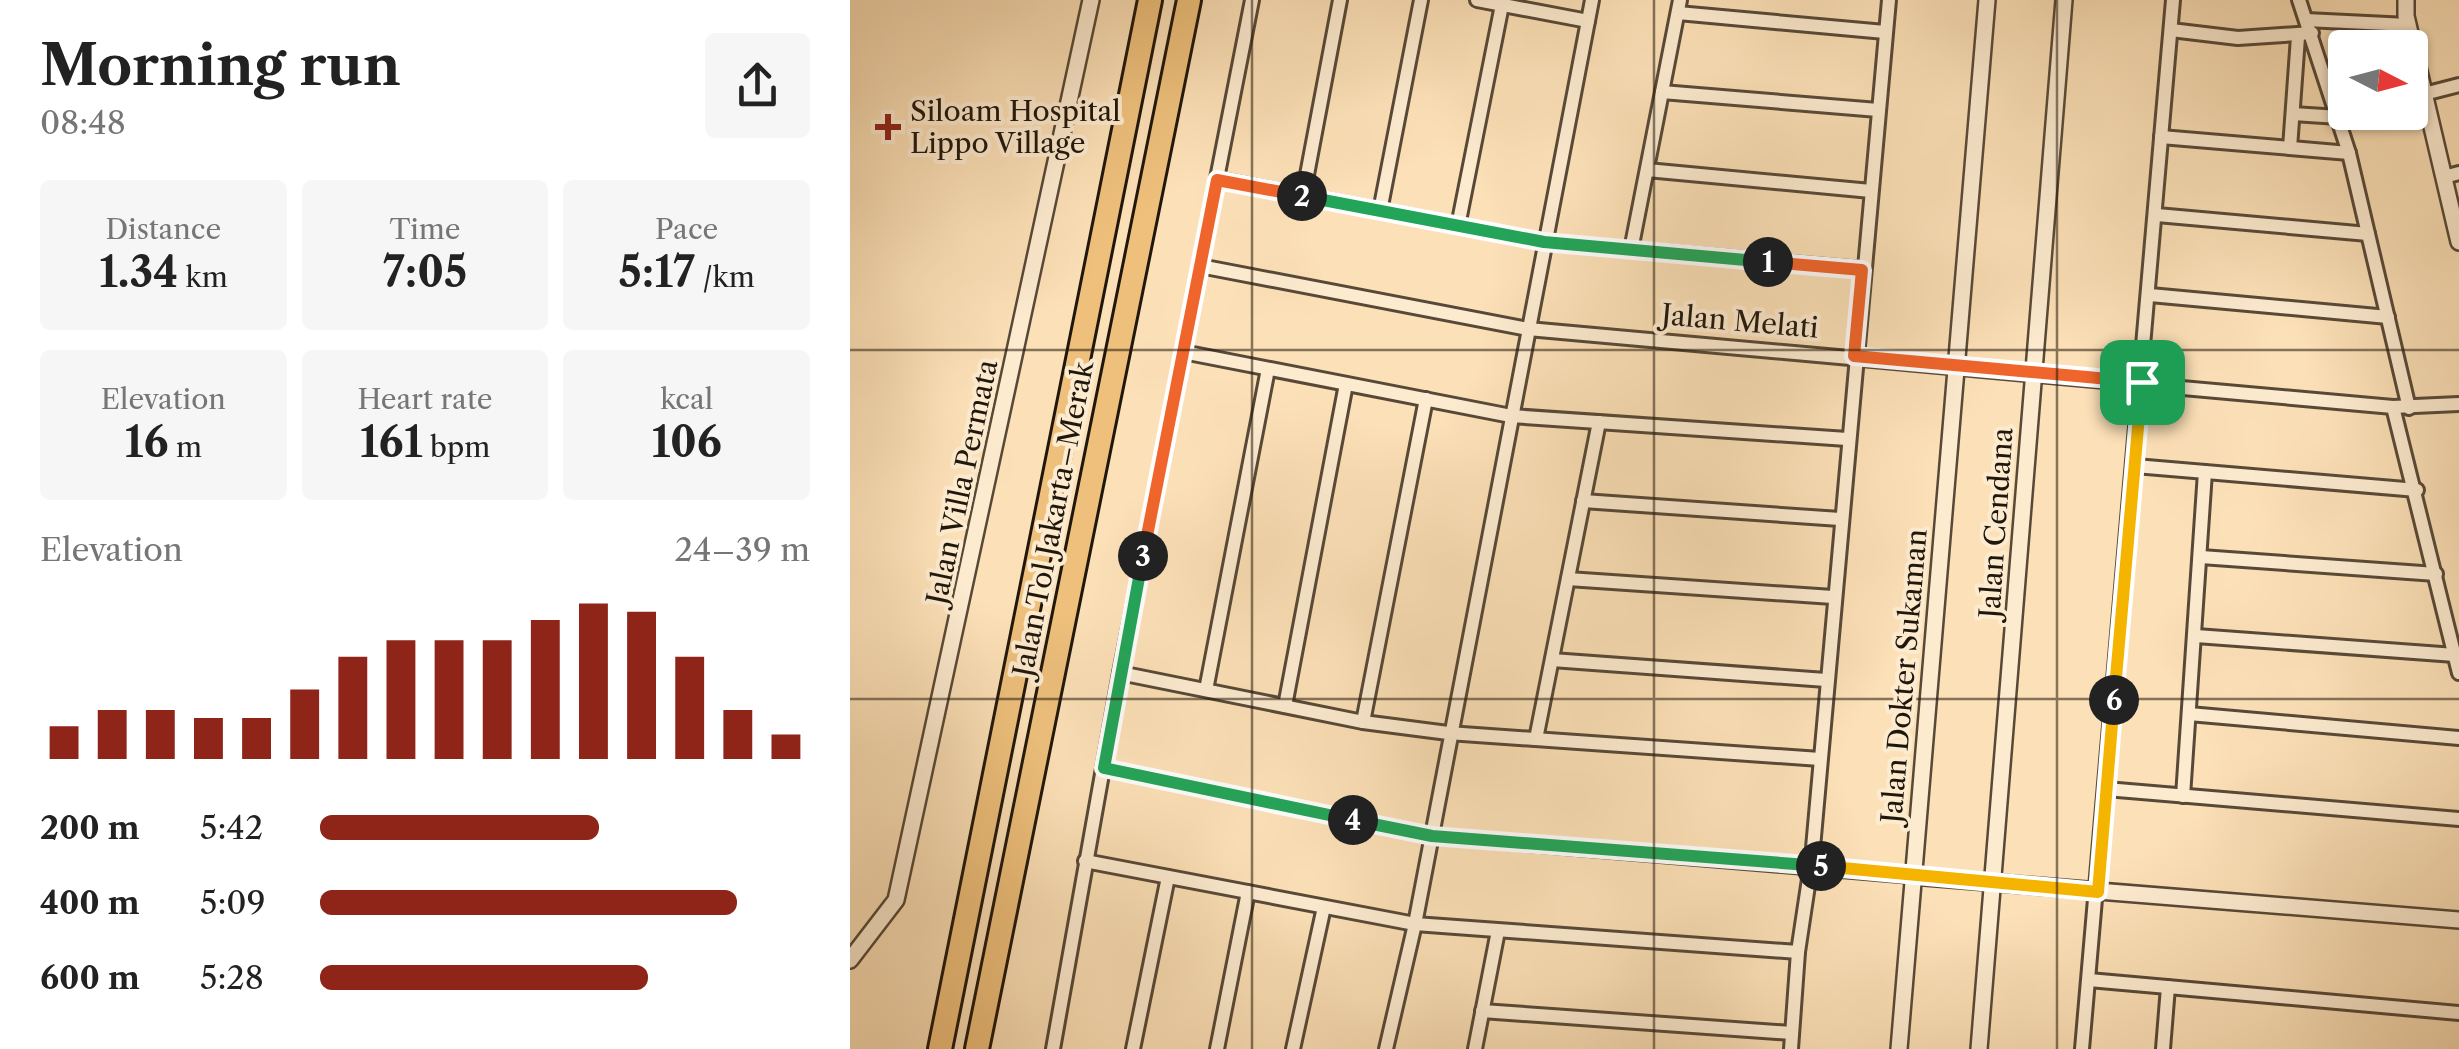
<!DOCTYPE html>
<html lang="en">
<head>
<meta charset="utf-8">
<style>
	:root { --surface:#fff; --page:#f6f6f6; --text:#222; --muted:#767676; --accent:#8f2418 }
	body { margin:0; font-family:"Libre Caslon Text",serif; background:var(--page); color:var(--text); height:100vh; display:flex; flex-direction:column; font-size:38px; white-space:nowrap }
	* { box-sizing:border-box; margin:0 }
	p { font-size:32px; color:var(--muted) }
	.icon { flex:none; width:55px; height:55px; fill:none; stroke:currentColor; stroke-width:2; stroke-linecap:round; stroke-linejoin:round }
	.map { position:relative; flex:1; overflow:hidden }
	.details { display:flex; flex-direction:column; background:var(--surface); width:850px }
	.details>* { flex:none }
	.needle { width:65px; rotate:96deg }
	.buttons { position:absolute; left:1478px; top:30px; display:grid; gap:20px }
	.buttons a { display:grid; place-items:center; width:100px; height:100px; border-radius:10px; background:var(--surface); box-shadow:0 2px 8px #0004; font-size:50px }
	.pin { position:absolute; display:grid; place-items:center; width:85px; height:85px; color:#fff; margin:-42px; border-radius:20px; box-shadow:0 5px 15px #0006 }
	.km { position:absolute; width:50px; height:50px; margin:-25px; border-radius:50%; background:#222; color:#fff; font-size:28px; line-height:50px; text-align:center }
	.round { display:grid; place-items:center; flex:none; width:105px; height:105px; border-radius:10px; background:var(--page) }
	.headline { display:flex; align-items:center; justify-content:space-between; height:170px; padding:0 40px }
	h1 { font-size:55px; font-weight:800; line-height:75px }
	.figures { display:grid; grid-template-columns:repeat(3,1fr); gap:15px; height:170px; padding:10px 40px }
	.figures div { display:grid; align-content:center; border-radius:10px; background:var(--page); text-align:center }
	.figures b { font-size:42px; font-weight:800 }
	.figures small { font-size:28px; font-weight:400 }
	.figures p { font-size:28px }
	.chart { height:280px; padding:20px 40px }
	.chart p { display:flex; justify-content:space-between }
	.chart svg { width:100%; height:180px; margin-top:10px; stroke:var(--accent); stroke-width:6 }
	ul { padding:0 40px; list-style:none; font-size:32px }
	li { display:grid; grid-template-columns:160px 120px 1fr; align-items:center; height:75px }
	li i { height:25px; border-radius:12px; background:var(--accent) }
	main { display:flex; flex:1; min-height:0 }
	.map>svg:first-child { display:block }
	.lines { fill:none; stroke-linecap:round; stroke-linejoin:round }
	.minor-casing { stroke:#574937; stroke-width:18 }
	.tertiary-casing { stroke:#574937; stroke-width:20 }
	.motorway-casing { stroke:#20170c; stroke-width:28 }
	.minor { stroke:#fdebd0; stroke-width:12 }
	.tertiary { stroke:#fdebd0; stroke-width:15 }
	.motorway { stroke:#eec07c; stroke-width:22 }
	.split-1-casing { stroke:#fff; stroke-width:20 }
	.split-2-casing { stroke:#fff; stroke-width:20 }
	.split-3-casing { stroke:#fff; stroke-width:20 }
	.split-4-casing { stroke:#fff; stroke-width:20 }
	.split-5-casing { stroke:#fff; stroke-width:20 }
	.split-6-casing { stroke:#fff; stroke-width:20 }
	.split-7-casing { stroke:#fff; stroke-width:20 }
	.split-1 { stroke:#f0652b; stroke-width:12 }
	.split-2 { stroke:#22a559; stroke-width:12 }
	.split-3 { stroke:#f0652b; stroke-width:12 }
	.split-4 { stroke:#22a559; stroke-width:12 }
	.split-5 { stroke:#22a559; stroke-width:12 }
	.split-6 { stroke:#f5b400; stroke-width:12 }
	.split-7 { stroke:#f5b400; stroke-width:12 }
	.grid { fill:none; stroke:#20170c; stroke-width:2.5; stroke-opacity:0.55 }
	.poi-dot { fill:#8f2418; stroke:#fdebd0; stroke-width:4 }
	.labels { text-anchor:middle; dominant-baseline:central; stroke-width:8; stroke-linejoin:round; paint-order:stroke }
	.poi-label { font-size:28px; fill:#20170c; stroke:#fdebd0; text-anchor:start }
	.street-label { font-size:28px; fill:#20170c; stroke:#fdebd0 }
</style>
</head>
<body>
<main>
<section class="details">
<div class="headline"><div><h1>Morning run</h1><p>08:48</p></div><a class="round"><svg class="icon" aria-label="share" viewBox="0 0 24 24"><path d="M12 15V3M7 8l5-5 5 5M5 13v7h14v-7"/></svg></a></div>
<div class="figures">
<div><p>Distance</p><b>1.34<small> km</small></b></div>
<div><p>Time</p><b>7:05</b></div>
<div><p>Pace</p><b>5:17<small> /km</small></b></div>
</div>
<div class="figures">
<div><p>Elevation</p><b>16<small> m</small></b></div>
<div><p>Heart rate</p><b>161<small> bpm</small></b></div>
<div><p>kcal</p><b>106</b></div>
</div>
<div class="chart"><p><span>Elevation</span>24–39 m</p>
<svg viewBox="0 0 160 44" preserveAspectRatio="none"><path d="M5 44V36M15 44V32M25 44V32M35 44V34M45 44V34M55 44V27M65 44V19M75 44V15M85 44V15M95 44V15M105 44V10M115 44V6M125 44V8M135 44V19M145 44V32M155 44V38"/></svg>
</div>
<ul>
<li><b>200 m</b>5:42<i style="width:57%"></i></li>
<li><b>400 m</b>5:09<i style="width:85%"></i></li>
<li><b>600 m</b>5:28<i style="width:67%"></i></li>
</ul>
</section>
<div class="map">
<svg width="1609" height="1049" viewBox="0 0 1609 1049">
	<rect width="100%" height="100%" fill="#fce0b7"/>
	<filter id="stains"><feTurbulence type="fractalNoise" baseFrequency=".002" numOctaves="4"/><feColorMatrix values="0 0 0 0 .2 0 0 0 0 .09 0 0 0 0 .02 0 0 0 .5 -.17"/></filter>
	<radialGradient id="worn" r=".72"><stop offset=".6" stop-color="#630" stop-opacity="0"/><stop offset="1" stop-color="#630" stop-opacity=".3"/></radialGradient>
	<g class="lines">
		<defs>
			<g id="minor">
				<path d="M627 0 738 21"/>
				<path d="M1449 0 1499 153 1559 408"/>
				<path d="M828 13 1035 32"/>
				<path d="M1456 20 1558 25"/>
				<path d="M1321 30 1388 38 1462 33"/>
				<path d="M812 92 1028 110"/>
				<path d="M1574 94 1609 85"/>
				<path d="M1443 114 1489 117"/>
				<path d="M1311 137 1499 153"/>
				<path d="M1440 148 1448 37"/>
				<path d="M797 170 1021 191"/>
				<path d="M1594 177 1609 173"/>
				<path d="M367 179 695 242 1012 269"/>
				<path d="M453 196 490 0"/>
				<path d="M530 211 571 0"/>
				<path d="M1307 215 1518 234"/>
				<path d="M608 226 653 0"/>
				<path d="M781 250 830 0"/>
				<path d="M350 266 678 329 1543 407 1609 404"/>
				<path d="M1300 295 1538 317"/>
				<path d="M333 352 661 416 997 439"/>
				<path d="M1543 407 1609 673"/>
				<path d="M1285 466 1567 490"/>
				<path d="M733 501 990 519"/>
				<path d="M1351 557 1586 574"/>
				<path d="M718 579 983 597"/>
				<path d="M1346 636 1605 655"/>
				<path d="M702 660 976 680"/>
				<path d="M270 673 513 722 598 733 970 759"/>
				<path d="M356 690 418 369"/>
				<path d="M435 706 496 384"/>
				<path d="M1339 714 1609 738"/>
				<path d="M513 722 576 399"/>
				<path d="M686 739 749 422"/>
				<path d="M254 768 582 836 1062 876"/>
				<path d="M1256 789 1609 819"/>
				<path d="M1333 796 1355 472"/>
				<path d="M235 861 565 924 948 952"/>
				<path d="M1239 980 1609 1013"/>
				<path d="M632 1011 942 1033"/>
				<path d="M203 1049 270 673 402 0"/>
				<path d="M283 1049 318 877"/>
				<path d="M367 1049 398 892"/>
				<path d="M443 1049 474 907"/>
				<path d="M536 1049 565 924 742 0"/>
				<path d="M625 1049 648 931"/>
				<path d="M941 1049 948 952 962 859 1039 0"/>
				<path d="M1232 1049 1323 0"/>
				<path d="M1313 1049 1318 987"/>
			</g>
			<g id="tertiary">
				<path d="M1556 0V16L1609 242"/>
				<path d="M1062 876 1609 920"/>
				<path d="M0 960 46 900 241 0"/>
				<path d="M1049 1049 1137 0"/>
				<path d="M1129 1049 1214 0"/>
			</g>
			<g id="motorway">
				<path d="M90 1049 300 0"/>
				<path d="M127 1049 339 0"/>
			</g>
		</defs>
		<use href="#minor" class="minor-casing"/>
		<use href="#tertiary" class="tertiary-casing"/>
		<use href="#motorway" class="motorway-casing"/>
		<use href="#minor" class="minor"/>
		<use href="#tertiary" class="tertiary"/>
		<use href="#motorway" class="motorway"/>
	</g>
	<g class="lines">
		<defs>
			<path id="split-1" d="M918 262 1012 270 1004 356 1292 382"/>
			<path id="split-2" d="M452 196 694 242 918 262"/>
			<path id="split-3" d="M293 556 367 180 452 196"/>
			<path id="split-4" d="M293 556 254 768 503 820"/>
			<path id="split-5" d="M503 820 582 836 971 866"/>
			<path id="split-6" d="M971 866 1248 892 1264 700"/>
			<path id="split-7" d="M1264 700 1292 382"/>
		</defs>
		<use href="#split-1" class="split-1-casing"/>
		<use href="#split-2" class="split-2-casing"/>
		<use href="#split-3" class="split-3-casing"/>
		<use href="#split-4" class="split-4-casing"/>
		<use href="#split-5" class="split-5-casing"/>
		<use href="#split-6" class="split-6-casing"/>
		<use href="#split-7" class="split-7-casing"/>
		<use href="#split-1" class="split-1"/>
		<use href="#split-2" class="split-2"/>
		<use href="#split-3" class="split-3"/>
		<use href="#split-4" class="split-4"/>
		<use href="#split-5" class="split-5"/>
		<use href="#split-6" class="split-6"/>
		<use href="#split-7" class="split-7"/>
	</g>
	<path class="grid" d="M402 0V1049M804 0V1049M1207 0V1049M0 350H1609M0 699H1609"/>
	<path class="poi-dot" d="M33 112h10v10h10v10h-10v10h-10v-10h-10v-10h10z"/>
	<g class="labels">
		<g class="poi-label">
			<text x="60" y="111">Siloam Hospital<tspan x="60" dy="32">Lippo Village</tspan></text>
		</g>
		<g class="street-label">
			<text transform="translate(890 321) rotate(5)">Jalan Melati</text>
			<text transform="translate(112 482) rotate(-78)">Jalan Villa Permata</text>
			<text transform="translate(203 519) rotate(-79)">Jalan Tol Jakarta–Merak</text>
			<text transform="translate(1146 523) rotate(-86)">Jalan Cendana</text>
			<text transform="translate(1054 676) rotate(-85)">Jalan Dokter Sukaman</text>
		</g>
	</g>
	<rect width="100%" height="100%" filter="url(#stains)"/>
	<rect width="100%" height="100%" fill="url(#worn)"/>
</svg>
<div class="buttons">
<a><svg class="needle" viewBox="-14 -14 28 28"><path d="M0-13l5 13h-10z" fill="#e53935"/><path d="M0 13l5-13h-10z" fill="#767676"/></svg></a>
</div>
<div class="pin" style="left:1292px;top:382px;background:#1e9e55"><svg class="icon" aria-label="arrive" viewBox="0 0 24 24"><path d="M6 21V4h12l-3 4 3 4H6"/></svg></div>
<b class="km" style="left:918px;top:262px">1</b>
<b class="km" style="left:452px;top:196px">2</b>
<b class="km" style="left:293px;top:556px">3</b>
<b class="km" style="left:503px;top:820px">4</b>
<b class="km" style="left:971px;top:866px">5</b>
<b class="km" style="left:1264px;top:700px">6</b>
</div>
</main>
</body>
</html>
